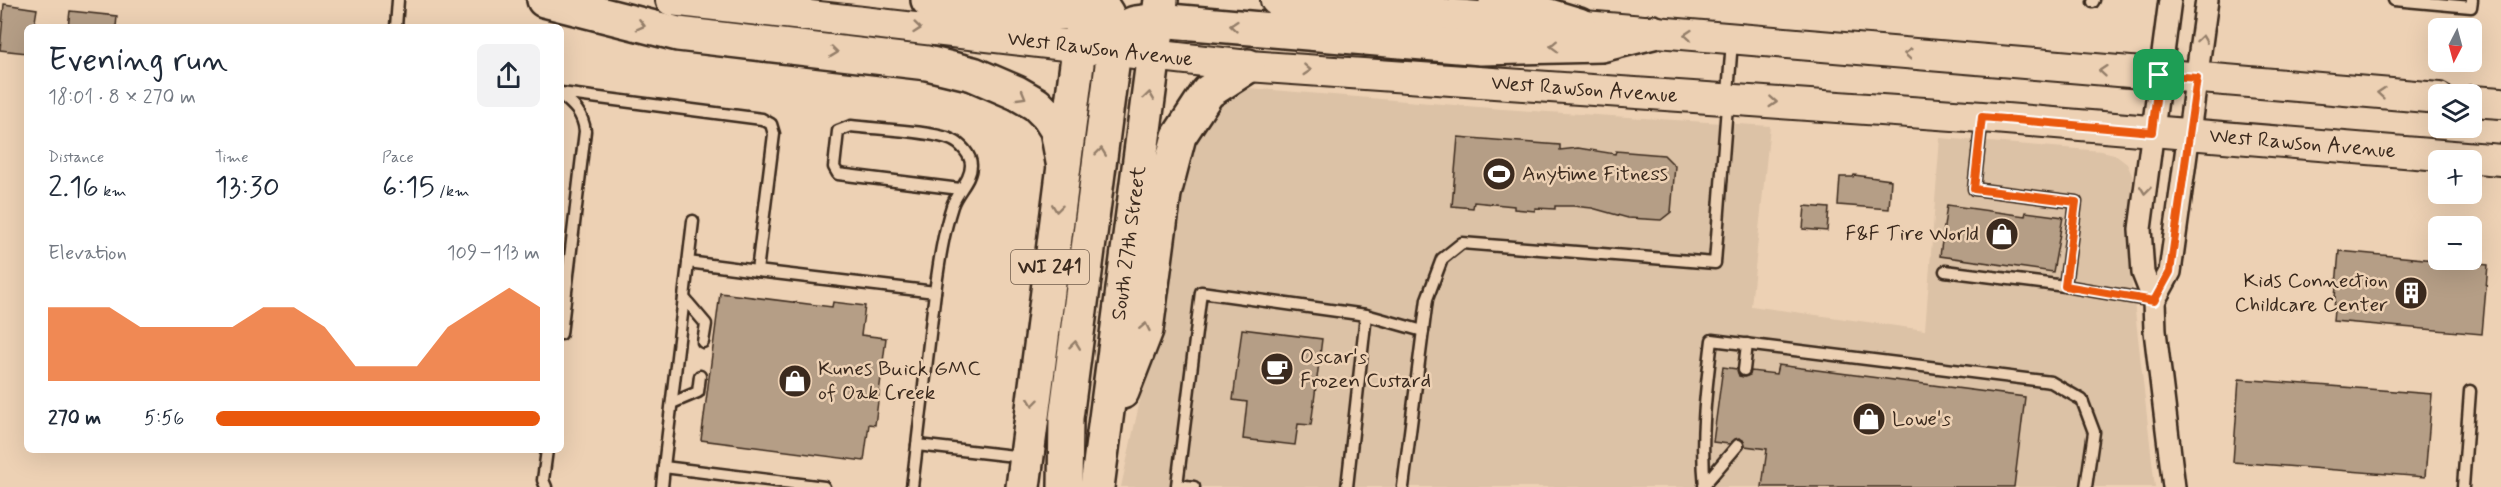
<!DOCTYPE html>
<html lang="en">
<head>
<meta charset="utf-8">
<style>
	:root { --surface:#fff; --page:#f2f2f3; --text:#1f2937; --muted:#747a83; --accent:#ea580c }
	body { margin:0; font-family:Mynerve,sans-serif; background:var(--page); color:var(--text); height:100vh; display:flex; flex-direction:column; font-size:22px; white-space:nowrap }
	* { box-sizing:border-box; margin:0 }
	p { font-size:20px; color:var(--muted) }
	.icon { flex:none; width:33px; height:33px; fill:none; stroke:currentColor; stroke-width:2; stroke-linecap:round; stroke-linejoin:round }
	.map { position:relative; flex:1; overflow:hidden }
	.details { position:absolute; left:24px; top:24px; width:540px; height:429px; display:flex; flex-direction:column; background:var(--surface); border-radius:9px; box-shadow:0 6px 24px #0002 }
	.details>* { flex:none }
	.needle { width:39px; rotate:186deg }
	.fabs { position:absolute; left:2428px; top:18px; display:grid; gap:12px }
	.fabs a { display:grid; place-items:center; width:54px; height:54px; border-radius:9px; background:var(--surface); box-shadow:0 6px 24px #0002; font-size:30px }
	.pin { position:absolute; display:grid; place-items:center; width:51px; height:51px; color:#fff; margin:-26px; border-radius:12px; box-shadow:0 3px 9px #0006 }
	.round { display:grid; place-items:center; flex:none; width:63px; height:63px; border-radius:9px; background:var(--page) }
	.summary { display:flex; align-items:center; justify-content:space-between; height:102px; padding:0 24px }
	h1 { font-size:33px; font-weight:600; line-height:45px }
	.stats { display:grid; grid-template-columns:repeat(3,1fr); gap:9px; height:102px; padding:6px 24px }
	.stats div { display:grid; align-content:center }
	.stats b { font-size:30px; font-weight:600 }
	.stats small { font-size:16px; font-weight:400 }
	.stats p { font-size:16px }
	.chart { height:168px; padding:12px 24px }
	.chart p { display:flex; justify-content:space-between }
	.chart svg { width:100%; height:108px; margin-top:6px; fill:var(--accent); opacity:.7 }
	ul { padding:0 24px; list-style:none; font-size:20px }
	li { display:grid; grid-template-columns:96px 72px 1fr; align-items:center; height:45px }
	li i { height:15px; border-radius:8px; background:var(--accent) }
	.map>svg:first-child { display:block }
	.built { fill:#dcc2a6 }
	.building { fill:#b59e86; stroke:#3b2a1e; stroke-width:1.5 }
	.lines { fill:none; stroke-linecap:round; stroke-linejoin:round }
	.lane-casing { stroke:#3b2a1e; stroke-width:15 }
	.street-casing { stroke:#3b2a1e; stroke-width:26 }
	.secondary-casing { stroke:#3b2a1e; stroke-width:34 }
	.primary-casing { stroke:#3b2a1e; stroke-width:38 }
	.lane { stroke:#edd1b4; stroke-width:10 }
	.street { stroke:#edd1b4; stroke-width:21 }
	.secondary { stroke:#edd1b4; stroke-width:30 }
	.primary { stroke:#edd1b4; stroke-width:33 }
	.oneway { stroke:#947e69 }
	.route-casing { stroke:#fff; stroke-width:12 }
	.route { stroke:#ea580c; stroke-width:8 }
	.labels { text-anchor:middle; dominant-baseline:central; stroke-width:5; stroke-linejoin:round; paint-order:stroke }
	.shield { fill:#edd1b4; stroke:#705c4b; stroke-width:1.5 }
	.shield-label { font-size:20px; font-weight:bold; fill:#3b2a1e }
	.street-label { font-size:21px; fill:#3b2a1e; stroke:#edd1b4 }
	.poi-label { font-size:21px; fill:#3b2a1e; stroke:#edd1b4; text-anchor:start }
</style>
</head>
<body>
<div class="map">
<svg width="2501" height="487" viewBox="0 0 2501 487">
	<rect width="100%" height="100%" fill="#edd1b4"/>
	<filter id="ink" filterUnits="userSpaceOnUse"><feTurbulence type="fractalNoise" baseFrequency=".0167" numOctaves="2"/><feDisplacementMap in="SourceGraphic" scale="12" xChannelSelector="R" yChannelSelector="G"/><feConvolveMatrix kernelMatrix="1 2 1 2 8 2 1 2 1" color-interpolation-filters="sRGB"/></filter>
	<g filter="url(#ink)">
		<path class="built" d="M1237 87 1503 109 1770 126 1751 306 1925 330 1940 138 2102 151 2114 154 2127 164 2132 175 2129 258 2155 487H1121L1151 350 1171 202 1206 107Z"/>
		<g class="building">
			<path d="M4 4 37 9 34 27H27V53L0 50Z"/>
			<path d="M70 11 117 16 116 27H68Z"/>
			<path d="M1458 137 1560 145V150L1578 148 1615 154 1616 151 1664 155 1675 166 1671 212 1661 220 1628 218 1592 208 1573 206H1555V209L1535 208V211L1514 209V206L1474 202 1473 208 1452 206Z"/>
			<path d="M1854 175 1891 180 1889 209 1838 205 1840 177H1853Z"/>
			<path d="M1947 205 2025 216 2026 212 2063 217 2053 272 1940 256Z"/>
			<path d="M1805 206 1829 208 1827 231 1803 229Z"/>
			<path d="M2339 251 2488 265 2482 334 2333 321Z"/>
			<path d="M720 293 832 307 833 302 865 306 861 335 886 338 875 425 869 424 864 461 701 440Z"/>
			<path d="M1242 329 1322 339 1311 425 1298 424 1295 445 1243 439 1247 402 1233 400Z"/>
			<path d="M1778 365 2025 397 2014 487H1762L1767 449 1745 446 1743 440 1739 438 1729 444 1713 442 1723 367 1737 369 1739 376 1744 377 1750 375 1751 371 1776 374Z"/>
			<path d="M2239 379 2432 394 2425 477 2233 462Z"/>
		</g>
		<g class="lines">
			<defs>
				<g id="lane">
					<path d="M2394 0 2471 7 2472 0"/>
					<path d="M2093 2 2094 0"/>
					<path d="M396 27 398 0"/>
					<path d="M561 93 762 119 771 124 774 134 757 271 935 292 917 445 1023 457"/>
					<path d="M561 95C574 105 583 114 585 131L561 334"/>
					<path d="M1982 117 1974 189 2076 202 2065 286 2154 301"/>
					<path d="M688 262 757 271"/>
					<path d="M1945 271 2065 286"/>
					<path d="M935 292C939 263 943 234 952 206 957 191 971 181 971 165 971 155 961 144 952 140 932 131 875 129 851 126L838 131 834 167 838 174 960 189"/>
					<path d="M684 298 706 324 703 342"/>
					<path d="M1744 370 1747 344"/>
					<path d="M672 403 698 392 700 376"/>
					<path d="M664 467 693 221"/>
					<path d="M1704 485 1738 445"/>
					<path d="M546 487 543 480 547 450"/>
					<path d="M662 487 664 467 824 487"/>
					<path d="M912 487 917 445"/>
					<path d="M1194 487 1177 485 1201 292 1366 315 1423 331"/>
					<path d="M1347 487 1366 315"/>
					<path d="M1403 487 1427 299 1442 259 1462 243 1715 263 1732 41"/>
					<path d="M1705 487C1700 438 1706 389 1712 340L2051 382 2082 400 2094 432 2086 487"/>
					<path d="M2463 487 2470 391"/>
				</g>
				<g id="street">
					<path d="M2170 0 2140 229 2143 273 2154 301 2155 331 2174 487"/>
					<path d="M2154 301 2170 272 2207 0"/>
				</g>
				<g id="secondary">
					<path id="s1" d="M671 0 1248 66 1982 117 2501 160"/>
					<path d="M1276 0 2439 98"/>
					<path d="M2472 101 2501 103"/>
				</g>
				<g id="primary">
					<path d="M544 0 678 34 927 63 973 74 1017 93 1036 104 1048 116 1057 130 1063 162"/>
					<path d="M928 0 1033 12 1106 14"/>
					<path d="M1496 0 1579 25"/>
					<path d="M1079 46 1135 23 1158 20 1481 48 1601 45 1653 32"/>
					<path d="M1122 392 1146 330 1164 194 1179 136 1208 92 1248 66"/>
					<path d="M1023 487 1082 25"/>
					<path d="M1065 487 1066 418 1114 50 1107 14 1098 0"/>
					<path id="s2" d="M1097 487 1161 0"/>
				</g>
			</defs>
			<use href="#lane" class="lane-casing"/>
			<use href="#street" class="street-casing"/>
			<use href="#secondary" class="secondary-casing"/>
			<use href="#primary" class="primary-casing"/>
			<use href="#lane" class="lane"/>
			<use href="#street" class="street"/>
			<use href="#secondary" class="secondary"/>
			<use href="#primary" class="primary"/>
		</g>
		<defs><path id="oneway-chevron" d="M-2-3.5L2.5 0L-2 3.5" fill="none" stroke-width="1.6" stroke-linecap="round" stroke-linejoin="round" transform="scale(1.5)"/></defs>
		<g class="oneway">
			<use href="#oneway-chevron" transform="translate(641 25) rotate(14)"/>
			<use href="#oneway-chevron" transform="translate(1234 26) rotate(-175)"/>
			<use href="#oneway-chevron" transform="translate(917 28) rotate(6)"/>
			<use href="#oneway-chevron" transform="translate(1688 35) rotate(-175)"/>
			<use href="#oneway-chevron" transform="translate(2202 39) rotate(-82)"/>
			<use href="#oneway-chevron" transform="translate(1554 46) rotate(178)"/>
			<use href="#oneway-chevron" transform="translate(834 52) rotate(7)"/>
			<use href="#oneway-chevron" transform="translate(1908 54) rotate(-175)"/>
			<use href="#oneway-chevron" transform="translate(1307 70) rotate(4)"/>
			<use href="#oneway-chevron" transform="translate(2103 71) rotate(-175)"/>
			<use href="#oneway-chevron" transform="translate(2381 93) rotate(-175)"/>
			<use href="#oneway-chevron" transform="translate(1022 96) rotate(30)"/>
			<use href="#oneway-chevron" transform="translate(1149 96) rotate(-82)"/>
			<use href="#oneway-chevron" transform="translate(1773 102) rotate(4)"/>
			<use href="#oneway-chevron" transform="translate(1101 152) rotate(-83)"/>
			<use href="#oneway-chevron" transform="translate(2145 190) rotate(97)"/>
			<use href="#oneway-chevron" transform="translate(1057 208) rotate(97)"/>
			<use href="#oneway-chevron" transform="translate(1145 327) rotate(-78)"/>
			<use href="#oneway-chevron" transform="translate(1075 345) rotate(-83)"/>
			<use href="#oneway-chevron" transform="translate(1033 402) rotate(97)"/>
		</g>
	</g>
	<g class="lines" filter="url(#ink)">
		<defs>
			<path id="route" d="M2159 75 2197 78 2170 272 2154 301 2065 286 2076 202 1974 189 1982 117 2152 132Z"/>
		</defs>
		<use href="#route" class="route-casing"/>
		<use href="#route" class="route"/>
	</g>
	<defs>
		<symbol id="stadium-disc" viewBox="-11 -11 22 22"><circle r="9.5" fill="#3b2a1e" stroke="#edd1b4"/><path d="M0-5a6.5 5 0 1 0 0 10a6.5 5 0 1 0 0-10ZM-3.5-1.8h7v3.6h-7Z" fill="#fff"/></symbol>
		<symbol id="shop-disc" viewBox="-11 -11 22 22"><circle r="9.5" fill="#3b2a1e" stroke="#edd1b4"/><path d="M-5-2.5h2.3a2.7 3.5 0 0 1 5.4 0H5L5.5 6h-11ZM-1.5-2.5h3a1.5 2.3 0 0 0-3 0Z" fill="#fff"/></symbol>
		<symbol id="building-disc" viewBox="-11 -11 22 22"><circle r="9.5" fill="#3b2a1e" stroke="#edd1b4"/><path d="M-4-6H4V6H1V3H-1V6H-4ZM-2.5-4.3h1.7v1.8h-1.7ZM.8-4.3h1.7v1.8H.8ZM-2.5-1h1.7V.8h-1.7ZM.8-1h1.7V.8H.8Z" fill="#fff"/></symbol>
		<symbol id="cafe-disc" viewBox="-11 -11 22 22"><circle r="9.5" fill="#3b2a1e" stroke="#edd1b4"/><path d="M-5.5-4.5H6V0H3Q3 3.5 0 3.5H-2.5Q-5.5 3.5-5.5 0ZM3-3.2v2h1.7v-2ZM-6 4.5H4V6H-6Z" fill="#fff"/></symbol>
	</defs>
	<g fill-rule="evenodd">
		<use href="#stadium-disc" x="1480" y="155" width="38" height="38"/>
		<use href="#shop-disc" x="1983" y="215" width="38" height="38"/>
		<use href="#building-disc" x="2392" y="274" width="38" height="38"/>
		<use href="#cafe-disc" x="1258" y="350" width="38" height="38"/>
		<use href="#shop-disc" x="776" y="362" width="38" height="38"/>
		<use href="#shop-disc" x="1850" y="400" width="38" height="38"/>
	</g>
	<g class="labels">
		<rect class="shield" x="1011" y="250" width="78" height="34" rx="4.5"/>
		<g class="shield-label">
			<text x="1050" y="267">WI 241</text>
		</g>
		<g class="street-label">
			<text stroke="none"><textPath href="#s1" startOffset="432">West Rawson Avenue</textPath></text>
			<text stroke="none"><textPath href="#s1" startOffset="918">West Rawson Avenue</textPath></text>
			<text stroke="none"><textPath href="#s1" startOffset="1638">West Rawson Avenue</textPath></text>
			<text stroke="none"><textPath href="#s2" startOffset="246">South 27th Street</textPath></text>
		</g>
		<g class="poi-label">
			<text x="1522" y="174">Anytime Fitness</text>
			<text x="1979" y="234" text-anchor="end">F&amp;F Tire World</text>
			<text x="2388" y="281" text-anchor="end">Kids Connection<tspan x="2388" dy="24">Childcare Center</tspan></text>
			<text x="1300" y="357">Oscar's<tspan x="1300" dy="24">Frozen Custard</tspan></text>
			<text x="818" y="369">Kunes Buick GMC<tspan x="818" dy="24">of Oak Creek</tspan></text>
			<text x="1892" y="419">Lowe's</text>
		</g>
	</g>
</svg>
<div class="fabs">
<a><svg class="needle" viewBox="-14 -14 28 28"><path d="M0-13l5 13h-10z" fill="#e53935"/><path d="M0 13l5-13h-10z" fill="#747a83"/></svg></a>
<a><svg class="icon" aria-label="layers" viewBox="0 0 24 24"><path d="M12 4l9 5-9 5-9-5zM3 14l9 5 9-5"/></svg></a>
<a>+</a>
<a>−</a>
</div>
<div class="pin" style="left:2159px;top:75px;background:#1e9e55"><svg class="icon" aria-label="arrive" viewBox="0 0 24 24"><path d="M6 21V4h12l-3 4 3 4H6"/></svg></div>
<section class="details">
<div class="summary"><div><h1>Evening run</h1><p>18:01 · 8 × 270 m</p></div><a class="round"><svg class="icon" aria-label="share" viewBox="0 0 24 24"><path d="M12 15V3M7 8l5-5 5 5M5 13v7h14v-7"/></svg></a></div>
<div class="stats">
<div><p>Distance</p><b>2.16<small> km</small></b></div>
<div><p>Time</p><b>13:30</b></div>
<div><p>Pace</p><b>6:15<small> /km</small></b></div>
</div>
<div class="chart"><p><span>Elevation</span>109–113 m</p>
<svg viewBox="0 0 160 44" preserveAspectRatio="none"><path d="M0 44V14L10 14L20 14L30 22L40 22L50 22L60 22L70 14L80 14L90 22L100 38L110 38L120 38L130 22L140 14L150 6L160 14V44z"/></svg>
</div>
<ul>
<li><b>270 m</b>5:56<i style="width:100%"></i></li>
</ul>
</section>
</div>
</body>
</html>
